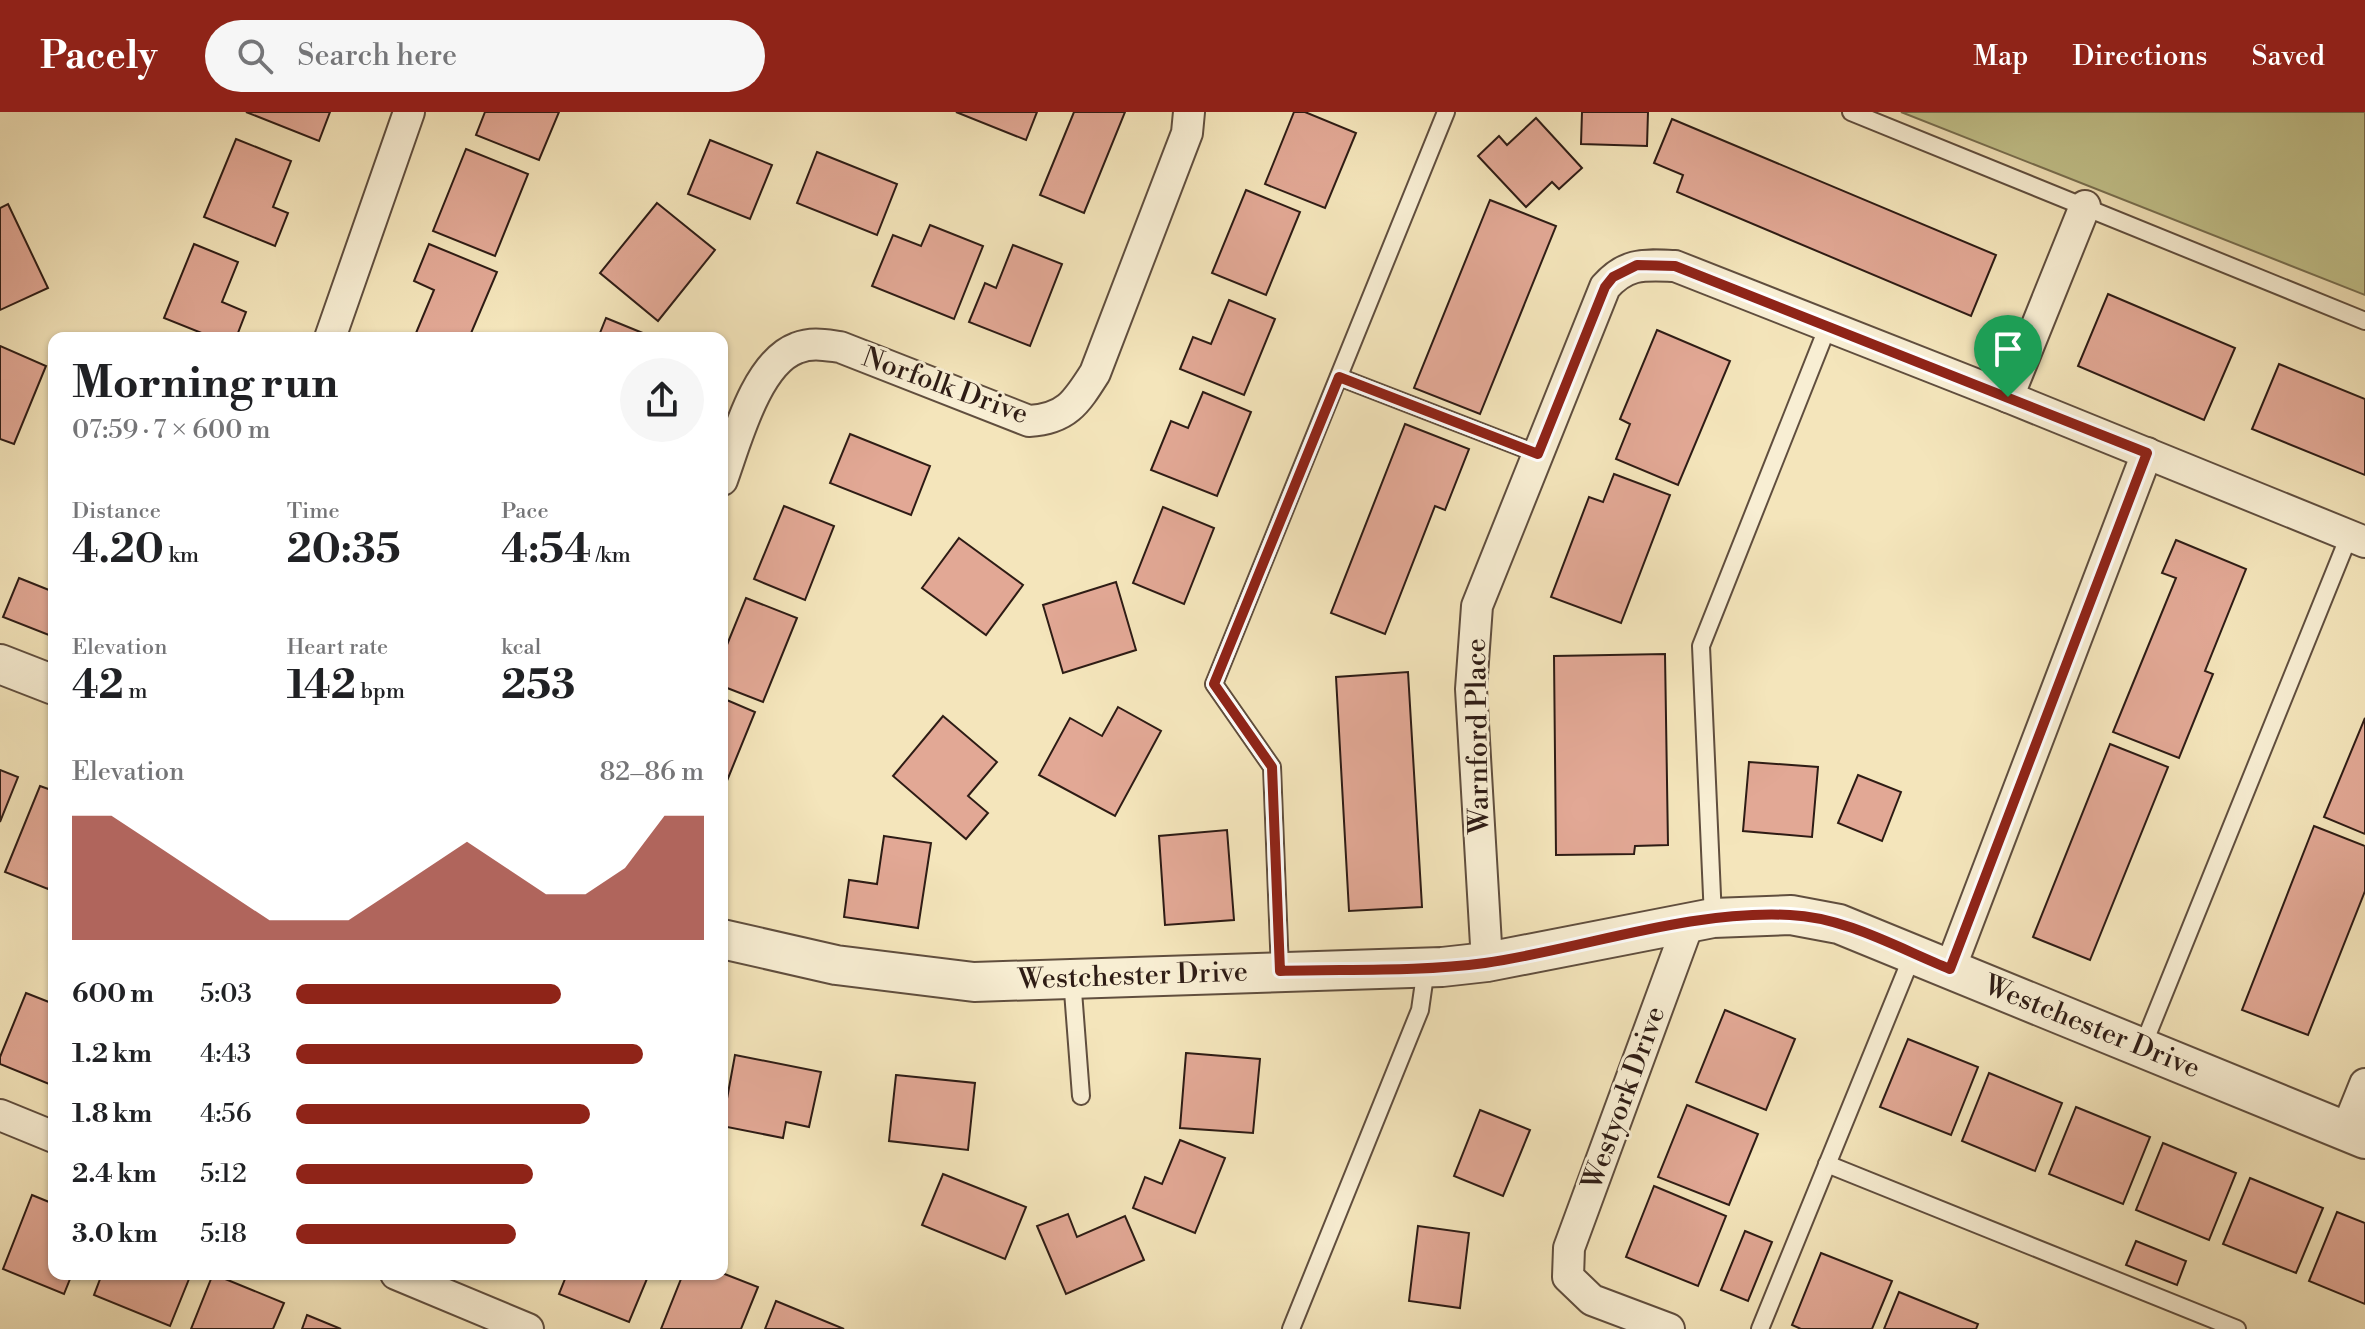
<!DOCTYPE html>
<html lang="en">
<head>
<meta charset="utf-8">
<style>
	:root { --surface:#fff; --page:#f6f6f6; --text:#202124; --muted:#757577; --accent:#8f2418 }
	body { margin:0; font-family:"Libre Bodoni",serif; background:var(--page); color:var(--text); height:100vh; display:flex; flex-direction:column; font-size:30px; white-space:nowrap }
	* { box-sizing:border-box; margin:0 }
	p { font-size:26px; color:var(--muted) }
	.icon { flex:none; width:44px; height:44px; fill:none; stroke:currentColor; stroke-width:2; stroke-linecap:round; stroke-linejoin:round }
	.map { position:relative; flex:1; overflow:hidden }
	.sheet { position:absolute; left:48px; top:220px; width:680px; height:948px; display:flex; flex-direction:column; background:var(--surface); border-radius:16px; box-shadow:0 2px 6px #0004 }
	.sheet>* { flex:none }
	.pin { position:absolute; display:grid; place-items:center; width:68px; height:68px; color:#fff; margin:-82px -34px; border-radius:50% 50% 50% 0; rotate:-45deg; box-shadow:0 0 8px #0007 }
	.pin .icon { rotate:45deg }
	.round { display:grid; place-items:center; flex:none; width:84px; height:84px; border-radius:42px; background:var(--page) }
	.head { display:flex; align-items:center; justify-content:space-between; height:136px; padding:0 24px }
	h1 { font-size:44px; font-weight:700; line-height:60px }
	.metrics { display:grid; grid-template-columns:repeat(3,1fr); gap:12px; height:136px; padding:8px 24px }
	.metrics div { display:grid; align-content:center }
	.metrics b { font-size:40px; font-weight:700 }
	.metrics small { font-size:22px; font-weight:400 }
	.metrics p { font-size:22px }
	.chart { height:224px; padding:16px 24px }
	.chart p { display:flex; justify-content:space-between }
	.chart svg { width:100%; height:144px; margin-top:8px; fill:var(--accent); opacity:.7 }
	ul { padding:0 24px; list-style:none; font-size:26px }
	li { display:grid; grid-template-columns:128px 96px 1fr; align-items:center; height:60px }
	li i { height:20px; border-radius:10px; background:var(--accent) }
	header { display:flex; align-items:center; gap:48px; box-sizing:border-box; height:112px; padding:0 40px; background:var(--accent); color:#fff }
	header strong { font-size:38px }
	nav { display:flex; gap:44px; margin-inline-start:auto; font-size:28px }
	.search { width:560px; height:72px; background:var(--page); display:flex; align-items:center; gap:20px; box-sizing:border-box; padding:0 28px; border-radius:44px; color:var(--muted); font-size:30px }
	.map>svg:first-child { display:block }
	.green { fill:#c2c28b; stroke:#786f50; stroke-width:2 }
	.building { fill:#e2a895; stroke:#2e1c15; stroke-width:2 }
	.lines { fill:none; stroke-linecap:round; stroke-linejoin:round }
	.service-casing { stroke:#604e3e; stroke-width:20 }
	.minor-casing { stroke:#604e3e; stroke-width:34 }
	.tertiary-casing { stroke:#604e3e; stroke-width:42 }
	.service { stroke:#f8eed3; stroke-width:16 }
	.minor { stroke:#f8eed3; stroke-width:30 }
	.tertiary { stroke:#f8eed3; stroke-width:38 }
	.route-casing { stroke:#fff; stroke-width:16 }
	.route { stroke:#8f2418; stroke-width:10 }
	.labels { text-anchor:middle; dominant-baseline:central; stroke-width:6; stroke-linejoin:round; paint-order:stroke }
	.street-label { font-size:28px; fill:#2e1c15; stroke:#f8eed3 }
</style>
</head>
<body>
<header>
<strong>Pacely</strong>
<div class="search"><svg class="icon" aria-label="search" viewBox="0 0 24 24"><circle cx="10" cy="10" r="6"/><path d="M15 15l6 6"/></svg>Search here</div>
<nav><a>Map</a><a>Directions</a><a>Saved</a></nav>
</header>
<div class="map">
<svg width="2365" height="1217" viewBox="0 0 2365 1217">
	<rect width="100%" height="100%" fill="#f4e5bb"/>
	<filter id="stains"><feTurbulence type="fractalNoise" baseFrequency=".0025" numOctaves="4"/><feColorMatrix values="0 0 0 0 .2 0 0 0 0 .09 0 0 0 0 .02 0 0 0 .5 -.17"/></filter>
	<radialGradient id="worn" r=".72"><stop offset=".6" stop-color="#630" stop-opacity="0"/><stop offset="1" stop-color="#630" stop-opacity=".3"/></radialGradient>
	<path class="green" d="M1901 0H2365V183Z"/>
	<g class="building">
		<path d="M246 0H330L319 29Z"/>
		<path d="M485 0H559L539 48 476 23Z"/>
		<path d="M956 0H1037L1026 28Z"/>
		<path d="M1074 0H1125L1084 101 1040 83Z"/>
		<path d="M1294 0H1305L1356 21 1325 96 1265 72Z"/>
		<path d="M1582 0H1648L1647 34 1581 32Z"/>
		<path d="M1536 6 1582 56 1559 77 1552 70 1526 95 1478 44 1499 24 1507 33Z"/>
		<path d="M1672 7 1996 143 1971 204 1677 80 1683 63 1654 51Z"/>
		<path d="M236 27 291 49 273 95 288 101 275 134 204 105Z"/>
		<path d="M710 28 772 53 750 107 688 82Z"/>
		<path d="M466 37 528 62 495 144 433 119Z"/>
		<path d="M817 40 897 72 877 123 797 91Z"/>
		<path d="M1246 78 1300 100 1266 183 1212 161Z"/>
		<path d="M1490 88 1556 114 1480 302 1414 276Z"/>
		<path d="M657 91 715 138 658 209 600 161Z"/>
		<path d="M8 92 48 176 0 198V96Z"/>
		<path d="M930 113 983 134 954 207 872 174 893 123 921 134Z"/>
		<path d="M194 132 238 150 222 190 246 200 236 226H214L164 206Z"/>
		<path d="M429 132 497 160 469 226H428L416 221 434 178 414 169Z"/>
		<path d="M1013 133 1062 152 1030 234 969 210 985 171 996 176Z"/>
		<path d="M2108 182 2235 236 2204 308 2078 254Z"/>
		<path d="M1229 188 1275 207 1244 283 1180 257 1193 225 1211 232Z"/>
		<path d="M606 206 655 226H598Z"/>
		<path d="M1657 218 1730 249 1678 373 1616 347 1630 312 1620 307Z"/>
		<path d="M0 234 46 254 14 332 0 327Z"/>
		<path d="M2279 252 2365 287V363L2252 317Z"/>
		<path d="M1203 280 1251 300 1217 384 1151 358 1171 309 1188 316Z"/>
		<path d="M1405 312 1469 337 1445 398 1435 394 1385 522 1331 501Z"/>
		<path d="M850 322 930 354 911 403 830 371Z"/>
		<path d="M1614 362 1670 383 1621 511 1551 485 1589 385 1603 390Z"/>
		<path d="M784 394 834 414 805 488 754 467Z"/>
		<path d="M1163 395 1214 416 1184 492 1133 471Z"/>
		<path d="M959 426 1023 473 986 523 922 476Z"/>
		<path d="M2176 428 2246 457 2205 559 2213 562 2179 646 2113 620 2176 466 2162 461Z"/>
		<path d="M19 466 54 480V525L3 505Z"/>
		<path d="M1116 470 1136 538 1063 561 1043 493Z"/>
		<path d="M746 486 797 506 763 590 722 574V545Z"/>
		<path d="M1665 542 1668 733 1635 734 1634 742 1556 743 1554 544Z"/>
		<path d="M1408 560 1422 795 1349 799 1336 565Z"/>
		<path d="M722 586 755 600 722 681Z"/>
		<path d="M1118 595 1161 619 1115 704 1039 663 1070 606 1102 624Z"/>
		<path d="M943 604 997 650 968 684 988 701 966 727 893 664Z"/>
		<path d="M2365 606V722L2324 705Z"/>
		<path d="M2110 632 2168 655 2090 848 2033 825Z"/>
		<path d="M1749 650 1818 655 1812 725 1743 719Z"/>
		<path d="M0 658 18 665 0 710Z"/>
		<path d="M1858 663 1901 680 1882 729 1838 711Z"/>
		<path d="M40 674 54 679V770L52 769 48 777 5 760Z"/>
		<path d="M2314 714 2365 734V779L2308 923 2242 898Z"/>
		<path d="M1227 718 1234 808 1165 813 1159 724Z"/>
		<path d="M884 724 931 731 918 816 844 805 849 768 877 772Z"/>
		<path d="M26 881 54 892V974L0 952V945Z"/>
		<path d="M1725 898 1795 927 1766 998 1696 970Z"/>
		<path d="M1908 927 1978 955 1951 1023 1880 995Z"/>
		<path d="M1186 941 1260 947 1253 1021 1180 1016Z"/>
		<path d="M735 943 821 960 809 1015 786 1010 783 1026 722 1014Z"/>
		<path d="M1989 961 2062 991 2035 1059 1962 1029Z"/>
		<path d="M896 963 975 971 968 1038 889 1029Z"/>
		<path d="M1687 993 1758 1022 1729 1093 1658 1065Z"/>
		<path d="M2076 995 2150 1025 2123 1092 2049 1062Z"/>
		<path d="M1480 998 1530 1018 1503 1084 1454 1064Z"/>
		<path d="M1180 1028 1225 1046 1195 1121 1133 1096 1145 1065 1162 1072Z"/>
		<path d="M2163 1031 2236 1061 2209 1128 2136 1098Z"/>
		<path d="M943 1062 1026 1095 1005 1147 922 1113Z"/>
		<path d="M2250 1066 2323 1096 2296 1161 2223 1132Z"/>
		<path d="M1654 1074 1726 1104 1698 1174 1626 1145Z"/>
		<path d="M32 1083 54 1092V1162H72L64 1182 3 1157Z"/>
		<path d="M2337 1100 2365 1111V1192L2309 1169Z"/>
		<path d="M1068 1102 1077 1125 1125 1104 1144 1148 1066 1182 1037 1114Z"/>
		<path d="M1418 1114 1469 1121 1460 1196 1409 1189Z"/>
		<path d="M1745 1119 1772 1130 1748 1189 1721 1178Z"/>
		<path d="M2136 1129 2186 1149 2177 1173 2126 1153Z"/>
		<path d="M1821 1141 1892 1169 1872 1217H1801L1792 1213Z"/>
		<path d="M722 1161 758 1175 741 1217H661L683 1162Z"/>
		<path d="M102 1162H191L170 1214 94 1183Z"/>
		<path d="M213 1162 284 1191 273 1217H191Z"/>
		<path d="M567 1162H649L629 1210 559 1182Z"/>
		<path d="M1899 1180 1978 1212 1976 1217H1884Z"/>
		<path d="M776 1189 844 1217H765Z"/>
		<path d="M307 1203 341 1217H302Z"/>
	</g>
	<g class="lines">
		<defs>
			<g id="service">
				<path d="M1851 0 2365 209"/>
				<path d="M1339 265 1538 342"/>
				<path d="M1713 806 1701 534 1828 214"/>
				<path d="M1280 859 1272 655 1214 572 1446 0"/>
				<path d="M1072 866 1081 984"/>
				<path d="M2142 936 2349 424"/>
				<path d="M1827 1052 2237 1217"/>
				<path d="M1291 1217 1420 898 1426 856"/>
				<path d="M1760 1217 1913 842"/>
			</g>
			<g id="minor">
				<path d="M330 226 409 0"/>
				<path d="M2008 285 2085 94"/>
				<path d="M722 368C736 330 756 251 797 236 812 230 825 233 840 235L1029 309C1066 307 1076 291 1095 261L1187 21 1189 0"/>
				<path d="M1487 850 1471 577 1477 494 1605 175C1627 150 1645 153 1675 154L2008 285 2365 430"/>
				<path d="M1950 857 2147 341"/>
				<path d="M0 1003 54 1025"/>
				<path d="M2346 1019 2365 972"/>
				<path d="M396 1162 528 1217"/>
				<path d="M1669 1217 1592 1188 1568 1165 1569 1136 1689 810"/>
			</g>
			<g id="tertiary">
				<path d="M0 552 54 573"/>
				<path d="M722 827 836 853 974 870 1442 855 1487 850 1713 806 1791 803 1839 812 2365 1027"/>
			</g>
		</defs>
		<use href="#service" class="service-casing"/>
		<use href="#minor" class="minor-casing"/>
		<use href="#tertiary" class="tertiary-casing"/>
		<use href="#service" class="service"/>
		<use href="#minor" class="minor"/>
		<use href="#tertiary" class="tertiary"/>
	</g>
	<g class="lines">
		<defs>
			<path id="route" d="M1637 153 1675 154 2147 341 1950 857C1900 837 1845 805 1790 803 1687 798 1587 836 1485 851 1418 860 1348 857 1280 859L1272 655 1214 572 1339 265 1538 342 1605 175 1613 165Z"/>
		</defs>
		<use href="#route" class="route-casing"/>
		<use href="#route" class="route"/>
	</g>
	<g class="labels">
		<g class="street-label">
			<text transform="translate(945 274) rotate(20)">Norfolk Drive</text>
			<text transform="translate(1478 624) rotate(-91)">Warnford Place</text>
			<text transform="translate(1133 864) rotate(-2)">Westchester Drive</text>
			<text transform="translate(2092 915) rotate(22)">Westchester Drive</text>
			<text transform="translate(1624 986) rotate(-70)">Westyork Drive</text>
		</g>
	</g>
	<rect width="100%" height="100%" filter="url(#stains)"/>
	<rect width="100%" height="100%" fill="url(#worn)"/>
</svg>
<div class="pin" style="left:2008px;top:285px;background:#1e9e55"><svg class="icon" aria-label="arrive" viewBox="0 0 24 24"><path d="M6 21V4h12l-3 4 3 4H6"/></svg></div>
<section class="sheet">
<div class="head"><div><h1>Morning run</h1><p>07:59 · 7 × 600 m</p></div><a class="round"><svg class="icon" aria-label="share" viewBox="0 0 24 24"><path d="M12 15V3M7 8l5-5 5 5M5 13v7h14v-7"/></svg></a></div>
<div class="metrics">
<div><p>Distance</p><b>4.20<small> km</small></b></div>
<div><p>Time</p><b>20:35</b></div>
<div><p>Pace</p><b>4:54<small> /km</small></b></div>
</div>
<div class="metrics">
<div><p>Elevation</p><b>42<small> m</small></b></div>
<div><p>Heart rate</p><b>142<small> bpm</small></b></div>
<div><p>kcal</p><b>253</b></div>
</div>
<div class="chart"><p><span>Elevation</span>82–86 m</p>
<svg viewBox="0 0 160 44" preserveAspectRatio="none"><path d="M0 44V6L10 6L20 14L30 22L40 30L50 38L60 38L70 38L80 30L90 22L100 14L110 22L120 30L130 30L140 22L150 6L160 6V44z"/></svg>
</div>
<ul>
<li><b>600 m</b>5:03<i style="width:65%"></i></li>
<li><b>1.2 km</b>4:43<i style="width:85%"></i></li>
<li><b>1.8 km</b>4:56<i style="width:72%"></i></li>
<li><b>2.4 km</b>5:12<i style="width:58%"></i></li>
<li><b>3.0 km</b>5:18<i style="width:54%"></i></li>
</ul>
</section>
</div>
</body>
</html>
